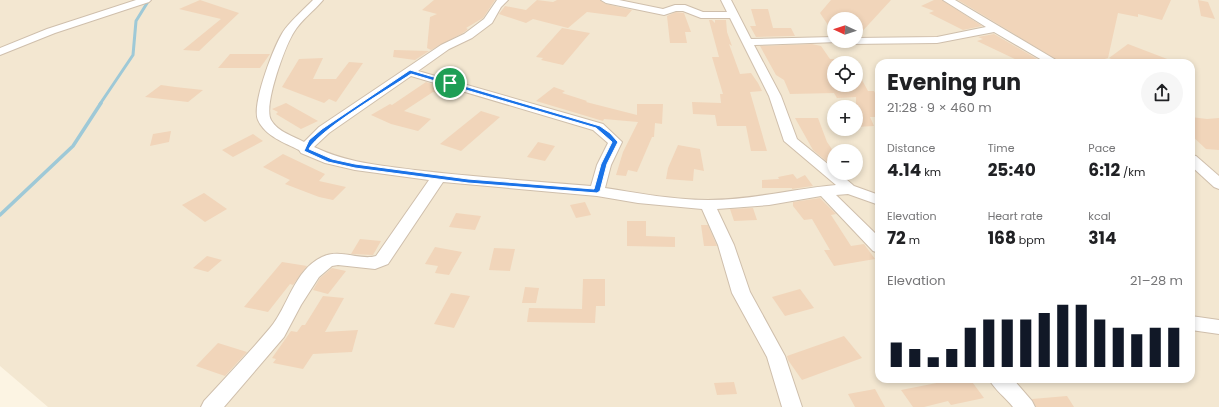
<!DOCTYPE html>
<html lang="en">
<head>
<meta charset="utf-8">
<style>
	:root { --surface:#fff; --page:#f6f6f6; --text:#202124; --muted:#757577; --accent:#111827 }
	body { margin:0; font-family:Poppins,sans-serif; background:var(--page); color:var(--text); height:100vh; display:flex; flex-direction:column; font-size:15px; white-space:nowrap }
	* { box-sizing:border-box; margin:0 }
	p { font-size:13px; color:var(--muted) }
	.icon { flex:none; width:22px; height:22px; fill:none; stroke:currentColor; stroke-width:2; stroke-linecap:round; stroke-linejoin:round }
	.map { position:relative; flex:1; overflow:hidden }
	.drawer { position:absolute; left:875px; top:59px; width:320px; height:324px; display:flex; flex-direction:column; background:var(--surface); border-radius:12px; box-shadow:0 2px 6px #0003 }
	.drawer>* { flex:none }
	.needle { width:26px; rotate:273deg }
	.controls { position:absolute; left:827px; top:12px; display:grid; gap:8px }
	.controls a { display:grid; place-items:center; width:36px; height:36px; border-radius:50%; background:var(--surface); box-shadow:0 2px 6px #0003; font-size:20px }
	.pin { position:absolute; display:grid; place-items:center; width:34px; height:34px; color:#fff; margin:-17px; border:2px solid #fff; border-radius:50%; box-shadow:0 1px 4px #0007 }
	.round { display:grid; place-items:center; flex:none; width:42px; height:42px; border-radius:21px; background:var(--page) }
	.overview { display:flex; align-items:center; justify-content:space-between; height:68px; padding:0 12px }
	h1 { font-size:22px; font-weight:700; line-height:30px }
	.metrics { display:grid; grid-template-columns:repeat(3,1fr); gap:6px; height:68px; padding:4px 12px }
	.metrics div { display:grid; align-content:center }
	.metrics b { font-size:17px; font-weight:700 }
	.metrics small { font-size:11px; font-weight:400 }
	.metrics p { font-size:11px }
	.chart { height:112px; padding:8px 12px }
	.chart p { display:flex; justify-content:space-between }
	.chart svg { width:100%; height:72px; margin-top:4px; stroke:var(--accent); stroke-width:6 }
	.map>svg:first-child { display:block }
	.residential { fill:#f3e7d1; fill-rule:evenodd }
	.lines { fill:none; stroke-linecap:round; stroke-linejoin:round }
	.stream-far1 { stroke:#9ec9d7; stroke-width:3 }
	.stream { stroke:#9ec9d7; stroke-width:3.5 }
	.building { fill:#f1d5ba }
	.minor-casing { stroke:#cfbfac; stroke-width:2 }
	.minor { fill:#fff; fill-rule:evenodd }
	.route { fill:#1a73e8; stroke:#fff; fill-rule:evenodd }
</style>
</head>
<body>
<div class="map">
<svg width="1219" height="407" viewBox="0 0 1219 407">
	<rect width="100%" height="100%" fill="#fcf4e3"/>
	<path class="residential" d="M0 0H1219V407H48L0 366ZM834 19H856V41H834ZM834 63H856V85H834ZM879 63H1191V379H879ZM834 107H856V129H834ZM834 151H856V173H834Z"/>
	<g class="lines">
		<path class="stream-far1" d="M100 104 133 55 136 21 149 0"/>
		<path class="stream" d="M0 215 73 146 101 103"/>
	</g>
	<g class="building">
		<path d="M200 0 239 13 199 51 183 50 221 19 179 9Z"/>
		<path d="M434 0H495L483 18 466 28 468 29 463 33 431 50 427 48 430 17 437 14 422 10Z"/>
		<path d="M537 0 553 2 557 0H600L606 4 632 10 626 17 587 12 568 28 533 19 526 23 499 14 505 6 526 10Z"/>
		<path d="M831 0H891L858 36H856V19H834V34L820 13Z"/>
		<path d="M934 0H942L982 26 963 30 929 13 934 11 921 6Z"/>
		<path d="M958 0H1171L1162 20 1138 14V17L1118 13 1108 58 1092 63H1062Z"/>
		<path d="M1198 0 1208 2 1215 19 1201 16Z"/>
		<path d="M751 9H768L773 28H791L795 36 756 37 750 26H756Z"/>
		<path d="M676 12 684 13 691 32H685L687 43H670L667 16Z"/>
		<path d="M709 20H712L715 23V20H726L727 32 732 46 729 44 740 74 751 73 758 83 762 91 750 92 767 151H751L746 126H717L715 115 693 114 692 102 721 103 720 94H723L712 57H719Z"/>
		<path d="M562 28 590 33 563 65 541 60 543 58 536 57Z"/>
		<path d="M994 34 1044 63H1023L977 41 983 39 978 37Z"/>
		<path d="M812 44 821 46 830 59H834V86H856V69L868 91H874L879 101V117H870L874 126 856 127V97L837 98 834 93 790 94 784 80 776 75 760 46Z"/>
		<path d="M1128 44 1175 62 1174 63H1121L1109 58Z"/>
		<path d="M394 50 429 51 415 60 393 57Z"/>
		<path d="M230 54H270L260 68H218Z"/>
		<path d="M323 58 313 79H336L349 62 363 63 336 102 329 99 324 103 282 87 299 59Z"/>
		<path d="M426 82 445 88 438 93 433 92 404 111 431 119 418 131 391 124 371 115 390 104 392 105Z"/>
		<path d="M161 85 175 87 203 90 188 102 145 97Z"/>
		<path d="M554 87 565 91 562 93 587 101 586 102 637 115V104H663L662 124 655 123 654 137H652L637 172 628 170 626 176 616 175 623 152 638 122 604 119 603 121 536 101Z"/>
		<path d="M286 103 318 121 301 129 276 114 278 112 272 109Z"/>
		<path d="M481 111 500 117 461 151 440 144Z"/>
		<path d="M1191 117 1207 119 1219 118V150L1206 149 1191 135Z"/>
		<path d="M795 118H818L827 142 834 152V164L831 165 813 150Z"/>
		<path d="M171 131 169 142 150 146 153 134Z"/>
		<path d="M253 134 263 141 233 157 222 150Z"/>
		<path d="M538 142 555 146 545 161 527 157Z"/>
		<path d="M678 145 700 149 704 171 694 169 693 181 666 179 668 168Z"/>
		<path d="M283 154 325 174 319 181 346 187 333 200 319 197 285 184 290 180 263 167Z"/>
		<path d="M793 174 797 179 805 175 813 186 792 189V188H762V180L779 179 778 177Z"/>
		<path d="M204 193 227 209 205 222 182 205Z"/>
		<path d="M820 198 836 214 831 215 851 246 864 244 875 259 834 266 824 250H830L812 219 804 220 793 206V202Z"/>
		<path d="M585 202 591 215 576 218 570 205Z"/>
		<path d="M753 208 757 220 734 221 730 209Z"/>
		<path d="M456 213 481 216 475 230 449 227Z"/>
		<path d="M627 221H646V236L675 237V247L627 246Z"/>
		<path d="M701 225H708L717 246H704Z"/>
		<path d="M360 239 381 241 373 255 351 254Z"/>
		<path d="M435 247 462 252 449 275 435 273 438 266 425 264Z"/>
		<path d="M494 248 515 249 510 271 489 270Z"/>
		<path d="M207 256 222 260 208 272 193 268Z"/>
		<path d="M282 262 307 266 293 285 290 284 268 312 244 307Z"/>
		<path d="M332 268 346 271 328 294 313 290 320 278Z"/>
		<path d="M583 279H605V306H596L595 323 527 322 529 308 582 309Z"/>
		<path d="M525 287 539 288 536 303H522Z"/>
		<path d="M800 289 814 308 785 316 772 297Z"/>
		<path d="M451 293 470 296 454 328 434 324Z"/>
		<path d="M323 296 344 298 325 332 358 330 352 352 313 354 303 369 273 363 276 359 272 358 291 331 297 332 302 325H305Z"/>
		<path d="M844 336 862 358 802 380 788 360 787 356Z"/>
		<path d="M218 343 247 352 225 376 196 366Z"/>
		<path d="M957 379H970L984 398 951 405 948 401 924 407H913L901 390Z"/>
		<path d="M734 382 737 394 717 395 714 383Z"/>
		<path d="M875 389 885 407H855L848 394Z"/>
		<path d="M1067 396 1074 407H1036L1032 399Z"/>
	</g>
	<g class="lines">
		<defs>
			<g id="minor">
				<path d="M136 0H151L149 2 55 33 0 55V48L47 29Z"/>
				<path d="M313 0H323C314 11 301 20 294 32 285 46 263 106 271 120 278 132 293 136 304 142L319 127 441 45 464 34 484 19 497 0H508L501 7 492 23 472 38 449 49 418 71 603 124 622 142 611 165 605 188C639 193 674 200 708 200 751 200 793 189 836 185L784 141 769 96 730 18H701L683 11H676L664 15 606 3 601 0H619L663 9 675 5H685L703 12H727L721 0H731L751 39 834 37V41H839L838 42 754 45 781 96 797 139 834 169V173H839L854 186 879 195V205L848 194 836 195 879 237V253L873 251 821 196 769 205 717 209 734 245 750 292 785 356 802 407H782L767 357 732 293 718 245 702 209 638 203 597 196 443 182 388 264 375 269 338 265 332 266 319 277 301 305 284 337 224 407H201L204 401C226 377 249 353 270 328 288 307 294 270 322 257 340 248 360 261 376 256L429 180 355 170 325 163 301 153 299 150C285 143 265 136 258 120 251 105 275 42 285 29 293 19 304 9 313 0ZM411 76 593 130 608 143 597 165 591 186C532 181 473 177 415 170 379 165 348 163 314 147L329 133Z"/>
				<path d="M943 0H955L1061 63H1047L994 32 937 43 849 44 844 41H856V38L937 37 986 27Z"/>
				<path d="M1191 155 1196 156 1219 176V189L1214 187 1191 166Z"/>
				<path d="M1191 316 1219 320V334L1191 330Z"/>
				<path d="M989 379H1013L1032 401 1035 407H1013C1006 398 994 389 989 379Z"/>
			</g>
		</defs>
		<use href="#minor" class="minor-casing"/>
		<use href="#minor" class="minor"/>
	</g>
	<path class="route" d="M410 70 600 126 610 133 618 142 607 164 600 191 597 193 468 183 355 168 328 162 304 151 309 140 322 129ZM411 74 596 128 612 142 601 164 594 189 468 179 355 164 332 159 309 149C320 129 389 89 411 74Z"/>
</svg>
<div class="controls">
<a><svg class="needle" viewBox="-14 -14 28 28"><path d="M0-13l5 13h-10z" fill="#e53935"/><path d="M0 13l5-13h-10z" fill="#757577"/></svg></a>
<a><svg class="icon" aria-label="locate" viewBox="0 0 24 24"><circle cx="12" cy="12" r="6"/><path d="M12 2v4M12 18v4M2 12h4M18 12h4"/></svg></a>
<a>+</a>
<a>−</a>
</div>
<div class="pin" style="left:450px;top:83px;background:#1e9e55"><svg class="icon" aria-label="arrive" viewBox="0 0 24 24"><path d="M6 21V4h12l-3 4 3 4H6"/></svg></div>
<section class="drawer">
<div class="overview"><div><h1>Evening run</h1><p>21:28 · 9 × 460 m</p></div><a class="round"><svg class="icon" aria-label="share" viewBox="0 0 24 24"><path d="M12 15V3M7 8l5-5 5 5M5 13v7h14v-7"/></svg></a></div>
<div class="metrics">
<div><p>Distance</p><b>4.14<small> km</small></b></div>
<div><p>Time</p><b>25:40</b></div>
<div><p>Pace</p><b>6:12<small> /km</small></b></div>
</div>
<div class="metrics">
<div><p>Elevation</p><b>72<small> m</small></b></div>
<div><p>Heart rate</p><b>168<small> bpm</small></b></div>
<div><p>kcal</p><b>314</b></div>
</div>
<div class="chart"><p><span>Elevation</span>21–28 m</p>
<svg viewBox="0 0 160 44" preserveAspectRatio="none"><path d="M5 44V29M15 44V33M25 44V38M35 44V33M45 44V20M55 44V15M65 44V15M75 44V15M85 44V11M95 44V6M105 44V6M115 44V15M125 44V20M135 44V24M145 44V20M155 44V20"/></svg>
</div>
</section>
</div>
</body>
</html>
